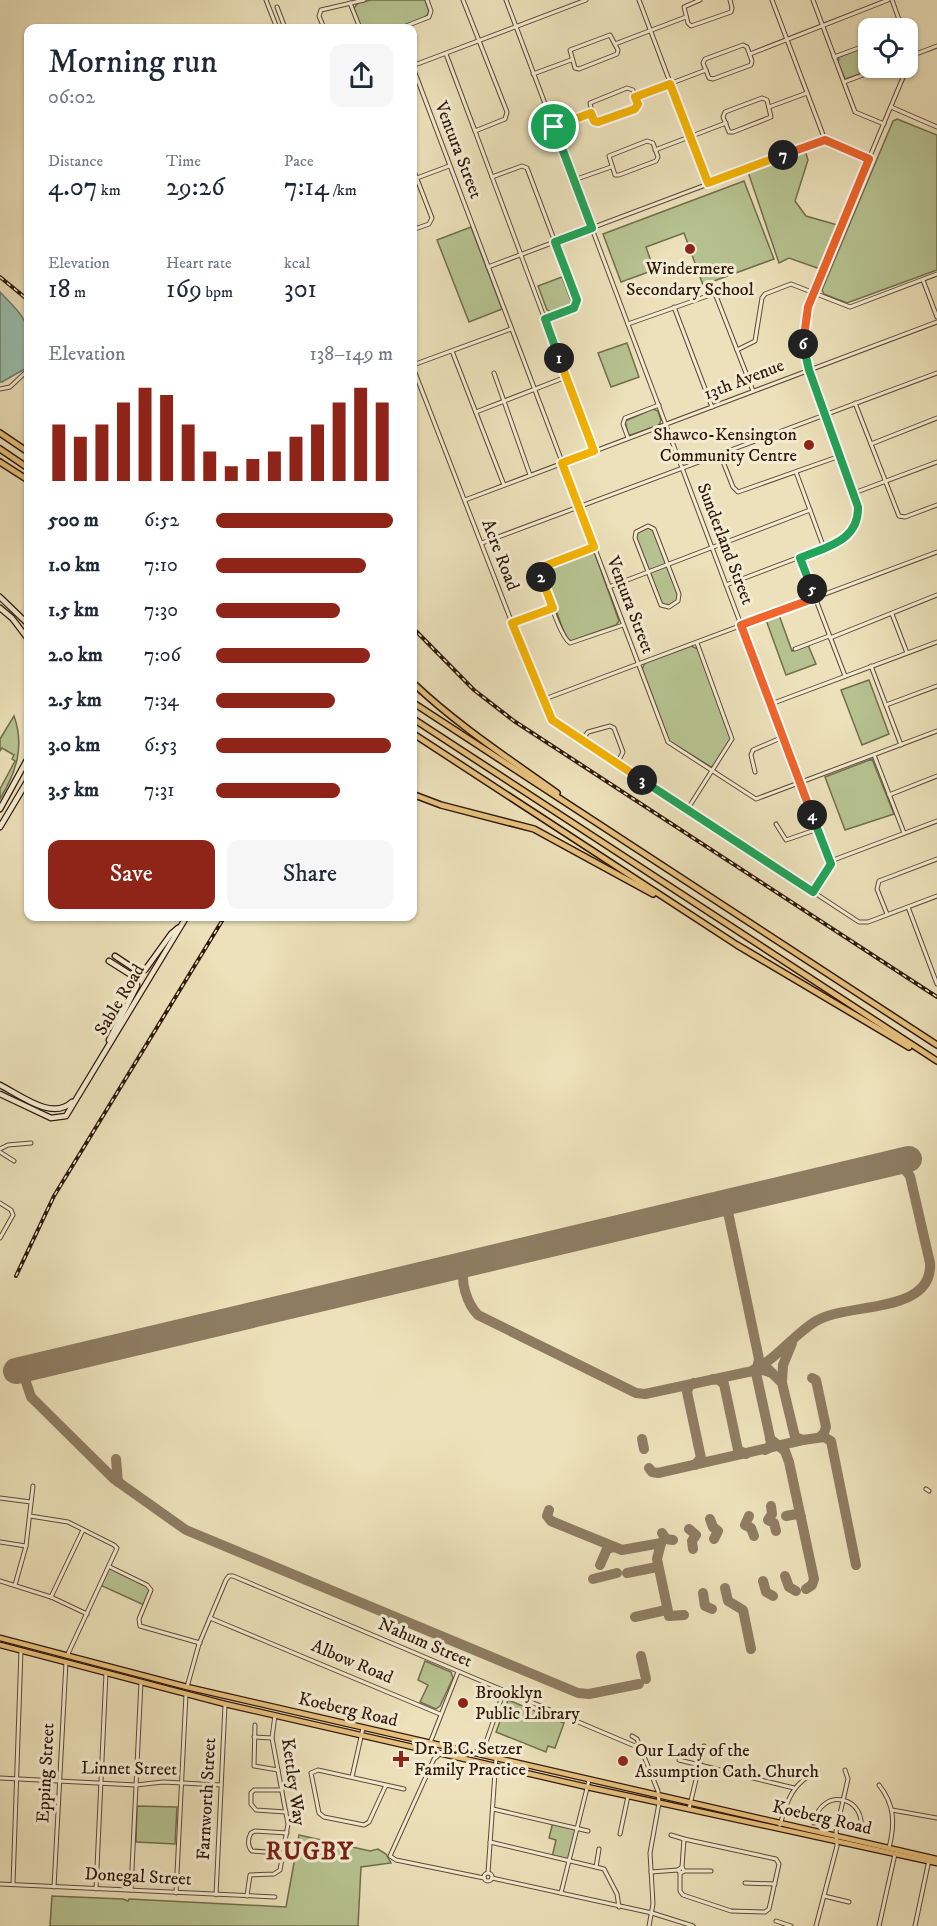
<!DOCTYPE html>
<html lang="en">
<head>
<meta charset="utf-8">
<style>
	:root { --surface:#fff; --page:#f6f6f7; --text:#1f2937; --muted:#747a83; --accent:#8f2418 }
	body { margin:0; font-family:"IM FELL DW Pica",serif; background:var(--page); color:var(--text); height:100vh; display:flex; flex-direction:column; font-size:22px; white-space:nowrap }
	* { box-sizing:border-box; margin:0 }
	p { font-size:20px; color:var(--muted) }
	.icon { flex:none; width:33px; height:33px; fill:none; stroke:currentColor; stroke-width:2; stroke-linecap:round; stroke-linejoin:round }
	.map { position:relative; flex:1; overflow:hidden }
	.panel { position:absolute; left:24px; top:24px; width:393px; height:897px; display:flex; flex-direction:column; background:var(--surface); border-radius:12px; box-shadow:0 2px 4px #0004 }
	.panel>* { flex:none }
	.tools { position:absolute; left:858px; top:18px; display:grid; gap:12px }
	.tools a { display:grid; place-items:center; width:60px; height:60px; border-radius:12px; background:var(--surface); box-shadow:0 2px 4px #0004; font-size:30px }
	.pin { position:absolute; display:grid; place-items:center; width:51px; height:51px; color:#fff; margin:-26px; border:3px solid #fff; border-radius:50%; box-shadow:0 2px 6px #0007 }
	.km { position:absolute; width:30px; height:30px; margin:-15px; border-radius:50%; background:#222; color:#fff; font-size:16px; line-height:30px; text-align:center }
	.round { display:grid; place-items:center; flex:none; width:63px; height:63px; border-radius:12px; background:var(--page) }
	.headline { display:flex; align-items:center; justify-content:space-between; height:102px; padding:0 24px }
	h1 { font-size:33px; font-weight:600; line-height:45px }
	.figures { display:grid; grid-template-columns:repeat(3,1fr); gap:9px; height:102px; padding:6px 24px }
	.figures div { display:grid; align-content:center }
	.figures b { font-size:26px; font-weight:600 }
	.figures small { font-size:16px; font-weight:400 }
	.figures p { font-size:16px }
	.chart { height:168px; padding:12px 24px }
	.chart p { display:flex; justify-content:space-between }
	.chart svg { width:100%; height:108px; margin-top:6px; stroke:var(--accent); stroke-width:6 }
	.action { display:flex; gap:12px; margin-top:auto; padding:12px 24px }
	.action a { flex:1; height:69px; border-radius:12px; background:var(--accent); color:#fff; font-size:24px; font-weight:600; line-height:69px; text-align:center }
	.action a+a { background:var(--page); color:var(--text) }
	ul { padding:0 24px; list-style:none; font-size:20px }
	li { display:grid; grid-template-columns:96px 72px 1fr; align-items:center; height:45px }
	li i { height:15px; border-radius:8px; background:var(--accent) }
	.map>svg:first-child { display:block }
	.green { fill:#b6c391; stroke:#726e4e; stroke-width:1.5 }
	.water { fill:#99bead; stroke:#6f7c6c; stroke-width:1.5 }
	.lines { fill:none; stroke-linecap:round; stroke-linejoin:round }
	.taxiway { stroke:#8e7c62; stroke-width:10 }
	.runway { stroke:#8e7c62; stroke-width:26 }
	.minor-casing { stroke:#5e4a37; stroke-width:5 }
	.secondary-casing { stroke:#2f180b; stroke-width:7 }
	.primary-casing { stroke:#2f180b; stroke-width:7 }
	.motorway-casing { stroke:#2f180b; stroke-width:8 }
	.minor { stroke:#f3ecd2; stroke-width:3 }
	.secondary { stroke:#f3ecd2; stroke-width:4.5 }
	.primary { stroke:#e6c07d; stroke-width:4.5 }
	.motorway { stroke:#e6c07d; stroke-width:5 }
	.rail-casing { stroke:#2f180b; stroke-width:4 }
	.rail { stroke:#f3ecd2; stroke-width:1.5; stroke-dasharray:4.5; stroke-linecap:butt }
	.split-1-casing { stroke:#fff; stroke-width:12 }
	.split-2-casing { stroke:#fff; stroke-width:12 }
	.split-3-casing { stroke:#fff; stroke-width:12 }
	.split-4-casing { stroke:#fff; stroke-width:12 }
	.split-5-casing { stroke:#fff; stroke-width:12 }
	.split-6-casing { stroke:#fff; stroke-width:12 }
	.split-7-casing { stroke:#fff; stroke-width:12 }
	.split-8-casing { stroke:#fff; stroke-width:12 }
	.split-1 { stroke:#22a559; stroke-width:8 }
	.split-2 { stroke:#f5b400; stroke-width:8 }
	.split-3 { stroke:#f5b400; stroke-width:8 }
	.split-4 { stroke:#22a559; stroke-width:8 }
	.split-5 { stroke:#f0652b; stroke-width:8 }
	.split-6 { stroke:#22a559; stroke-width:8 }
	.split-7 { stroke:#f0652b; stroke-width:8 }
	.split-8 { stroke:#f5b400; stroke-width:8 }
	.poi-dot { fill:#8f2418; stroke:#f3ecd2; stroke-width:2 }
	.labels { text-anchor:middle; dominant-baseline:central; stroke-width:6; stroke-linejoin:round; paint-order:stroke }
	.street-label { font-size:18px; fill:#2f180b; stroke:#f3ecd2 }
	.poi-label { font-size:18px; fill:#2f180b; stroke:#f3ecd2; text-anchor:start }
	.district-label { font-size:24px; font-weight:bold; letter-spacing:1.5px; fill:#7a1f14; stroke:#f3ecd2 }
</style>
</head>
<body>
<div class="map">
<svg width="937" height="1926" viewBox="0 0 937 1926">
	<rect width="100%" height="100%" fill="#ece1ba"/>
	<filter id="stains"><feTurbulence type="fractalNoise" baseFrequency=".00333" numOctaves="4"/><feColorMatrix values="0 0 0 0 .2 0 0 0 0 .09 0 0 0 0 .02 0 0 0 .5 -.17"/></filter>
	<radialGradient id="worn" r=".72"><stop offset=".6" stop-color="#630" stop-opacity="0"/><stop offset="1" stop-color="#630" stop-opacity=".3"/></radialGradient>
	<g class="green">
		<path d="M371 0H425L429 12C420 30 379 28 361 28L354 8 358 3Z"/>
		<path d="M864 47 868 49V60L863 73 845 79 838 62 839 57Z"/>
		<path d="M897 119 937 135V270L847 303 824 294 822 290 893 121Z"/>
		<path d="M804 147 808 160 795 201 806 216 841 226 823 270 789 258 779 263 747 169Z"/>
		<path d="M744 181 774 259 703 285 684 233 646 247 654 270 621 282 603 234Z"/>
		<path d="M471 227 502 309 469 322 437 240Z"/>
		<path d="M562 277 571 301 569 305 551 312 547 310 538 286Z"/>
		<path d="M627 343 639 377 611 387 598 353Z"/>
		<path d="M653 409 658 411 661 420 659 425 631 435 628 434 625 421Z"/>
		<path d="M648 526 653 528 679 594V600L669 607 661 605 635 538 636 532Z"/>
		<path d="M591 550 595 554 619 621 616 625 571 641 566 638 542 571Z"/>
		<path d="M779 615 792 651 808 645 816 664 786 675 766 620Z"/>
		<path d="M691 646 698 649 731 739 714 765 711 767 669 741 642 669 645 663Z"/>
		<path d="M869 680 889 734 862 745 841 690Z"/>
		<path d="M14 716C25 746 16 773 0 799V789L15 761 12 759 14 755 2 748 0 751V739Z"/>
		<path d="M872 759 894 814 845 830 825 777Z"/>
		<path d="M110 1567 148 1585 150 1591 144 1605 100 1585Z"/>
		<path d="M425 1661 451 1672 453 1678 440 1706 436 1709 420 1702 428 1685 418 1680Z"/>
		<path d="M508 1700 564 1723 555 1748 548 1746 546 1752 496 1732Z"/>
		<path d="M137 1806 177 1807 175 1844 136 1842Z"/>
		<path d="M553 1822 577 1829 569 1861 552 1857 556 1840 549 1838Z"/>
		<path d="M299 1835 370 1851 378 1849 386 1854 391 1863 361 1867 358 1926H50L52 1896 123 1899 128 1901 129 1899 286 1907Z"/>
	</g>
	<path class="water" d="M0 292C31 324 29 322 28 367L2 382H0Z"/>
	<g class="lines">
		<g class="taxiway">
			<path d="M741 1199 730 1204 728 1212 759 1359 756 1373 771 1442 769 1448 765 1450"/>
			<path d="M713 1206 723 1207 728 1214"/>
			<path d="M476 1262 466 1266C458 1279 468 1305 478 1315L636 1393 645 1394 748 1372 763 1370 772 1373"/>
			<path d="M447 1269 457 1270 463 1277"/>
			<path d="M768 1369 782 1383 795 1437 803 1440 824 1437 831 1441 856 1565"/>
			<path d="M22 1370 31 1397 114 1479 186 1530 578 1693 589 1694 639 1684"/>
			<path d="M753 1370C777 1359 793 1335 816 1321 847 1302 933 1315 930 1263L910 1176 902 1166 889 1164"/>
			<path d="M812 1378 816 1380 826 1427 824 1433 820 1437"/>
			<path d="M713 1379 719 1380 724 1384 738 1450 746 1454"/>
			<path d="M782 1382 783 1365 792 1343"/>
			<path d="M694 1383 689 1386 687 1392 701 1458 695 1465"/>
			<path d="M642 1439 644 1449"/>
			<path d="M770 1439 785 1451 789 1462 814 1579 812 1585 806 1589"/>
			<path d="M116 1459 118 1482"/>
			<path d="M649 1468 652 1472 658 1473 803 1440"/>
			<path d="M771 1506 772 1514 768 1520 774 1523 776 1531"/>
			<path d="M549 1510 547 1516 551 1521 622 1550 661 1543"/>
			<path d="M749 1516 745 1525 751 1528 754 1536"/>
			<path d="M786 1516 797 1514 801 1517"/>
			<path d="M710 1519 713 1527 718 1531 714 1539"/>
			<path d="M689 1529 696 1535 692 1541 693 1549"/>
			<path d="M662 1533 666 1539 673 1540"/>
			<path d="M661 1543 657 1559 669 1616 684 1615"/>
			<path d="M600 1565 607 1549 614 1547"/>
			<path d="M627 1573 657 1567"/>
			<path d="M785 1576 789 1587 796 1591"/>
			<path d="M593 1579 617 1573"/>
			<path d="M763 1581 766 1592 773 1596"/>
			<path d="M725 1588 728 1601 743 1610 751 1649"/>
			<path d="M703 1593 705 1606 712 1609"/>
			<path d="M635 1617 666 1610"/>
			<path d="M641 1656 646 1679"/>
		</g>
		<path class="runway" d="M16 1371 909 1159"/>
		<defs>
			<g id="minor">
				<path d="M266 0 277 28"/>
				<path d="M506 0 831 864 813 892"/>
				<path d="M639 0 708 183"/>
				<path d="M700 0 684 7 688 23 691 26 731 12 732 8 730 0"/>
				<path d="M772 0 825 140"/>
				<path d="M813 0 855 112 884 124"/>
				<path d="M892 0 902 28"/>
				<path d="M350 3 360 28"/>
				<path d="M277 7 285 28"/>
				<path d="M324 28 319 16 321 10 364 0"/>
				<path d="M401 28 429 17 431 11 427 0"/>
				<path d="M610 35 618 50 617 54 579 69 575 68 570 50Z"/>
				<path d="M908 42 915 55"/>
				<path d="M615 44 686 17"/>
				<path d="M743 45 747 47 752 61 751 65 713 79 709 78 703 63 705 59Z"/>
				<path d="M446 54 475 131 505 119 507 112 463 0"/>
				<path d="M750 54 888 0"/>
				<path d="M834 57 864 46 868 47"/>
				<path d="M412 65 668 742 756 799 937 731"/>
				<path d="M412 66 586 0"/>
				<path d="M908 67 916 54 937 46"/>
				<path d="M533 74 571 60"/>
				<path d="M844 82 863 75 868 63"/>
				<path d="M627 88 633 90 637 107 599 122 594 121 590 103Z"/>
				<path d="M635 97 706 70"/>
				<path d="M762 98 767 100 771 117 733 132H729L723 117 725 112Z"/>
				<path d="M769 107 807 93"/>
				<path d="M891 107 937 127"/>
				<path d="M554 127 591 113"/>
				<path d="M475 131 492 177"/>
				<path d="M647 141 653 143 658 157 656 161 619 175H615L609 156Z"/>
				<path d="M655 150 726 123"/>
				<path d="M412 166 432 218 429 224 412 230"/>
				<path d="M417 178 449 166"/>
				<path d="M574 180 611 167"/>
				<path d="M488 267 825 140 869 159"/>
				<path d="M923 280 937 317"/>
				<path d="M674 307 712 407"/>
				<path d="M545 319 574 307 577 300 527 168 522 166 492 177 520 252 522 258 594 451"/>
				<path d="M628 324 713 294 716 296 753 391"/>
				<path d="M737 350 755 341 762 298 765 294 791 284 850 307 937 274"/>
				<path d="M452 351 504 485"/>
				<path d="M412 365 545 708 554 722 859 922H868L937 896"/>
				<path d="M413 365 511 329"/>
				<path d="M494 373 530 475"/>
				<path d="M0 389 10 387 28 370"/>
				<path d="M855 403 899 516 905 517 937 505"/>
				<path d="M476 412 566 377"/>
				<path d="M628 438 623 424 625 418 659 405"/>
				<path d="M871 444 937 418"/>
				<path d="M720 454 733 487 738 492 840 456"/>
				<path d="M796 472 824 548"/>
				<path d="M854 493 937 462"/>
				<path d="M465 500 937 322"/>
				<path d="M648 526 654 529 679 594 678 601 669 607 661 605 635 538 636 532Z"/>
				<path d="M482 543 937 373"/>
				<path d="M594 547 541 568 540 573C546 588 559 636 570 643L623 625"/>
				<path d="M800 558 845 676"/>
				<path d="M726 585 837 543C854 535 860 519 857 501L806 362 804 325 813 292 907 68"/>
				<path d="M609 587 810 510"/>
				<path d="M892 614 907 653"/>
				<path d="M512 623 552 608"/>
				<path d="M830 638 937 595"/>
				<path d="M795 649 829 636"/>
				<path d="M871 666 901 745"/>
				<path d="M542 700 937 552"/>
				<path d="M771 704 937 642"/>
				<path d="M886 705 937 686"/>
				<path d="M581 741 588 732 610 726 614 728 623 752 617 764"/>
				<path d="M874 755 904 833"/>
				<path d="M755 772 751 755 753 750 783 737"/>
				<path d="M889 795 937 776"/>
				<path d="M687 810 732 739 697 643"/>
				<path d="M776 824 786 840 818 829"/>
				<path d="M831 864 836 859 937 821"/>
				<path d="M908 907 937 984"/>
				<path d="M887 914 877 889 879 881 937 859"/>
				<path d="M0 1149 8 1145 31 1143"/>
				<path d="M0 1152 14 1161"/>
				<path d="M0 1203 11 1210 13 1215 0 1238"/>
				<path d="M926 1489 929 1491"/>
				<path d="M0 1498 31 1502"/>
				<path d="M30 1516 68 1522 114 1545 117 1548 67 1656"/>
				<path d="M0 1542 26 1546"/>
				<path d="M110 1567 147 1585 151 1590 139 1619 140 1626 200 1643"/>
				<path d="M0 1581 51 1597 87 1614"/>
				<path d="M15 1585 26 1546 33 1486"/>
				<path d="M51 1597 83 1530"/>
				<path d="M210 1618 440 1714"/>
				<path d="M187 1687 199 1644 226 1580 229 1576H233L635 1746 642 1751"/>
				<path d="M255 1725 254 1766 278 1770"/>
				<path d="M632 1736 637 1739 658 1791 659 1803 650 1853 653 1904 649 1926"/>
				<path d="M254 1737 272 1738"/>
				<path d="M430 1743 458 1672"/>
				<path d="M485 1745 504 1691"/>
				<path d="M440 1754 434 1759 390 1856 396 1860 484 1878"/>
				<path d="M679 1760 794 1788"/>
				<path d="M352 1777 363 1728"/>
				<path d="M0 1778 136 1785 163 1782 221 1785"/>
				<path d="M386 1785 369 1822 364 1825 324 1817 319 1813 311 1773 318 1770 404 1789"/>
				<path d="M879 1785C895 1805 895 1824 889 1848"/>
				<path d="M282 1790H254L251 1793V1804L256 1810 286 1812"/>
				<path d="M493 1809 588 1831"/>
				<path d="M689 1809 704 1746"/>
				<path d="M892 1810 937 1818"/>
				<path d="M814 1823C821 1785 869 1797 860 1832"/>
				<path d="M780 1825C787 1800 793 1782 818 1771"/>
				<path d="M620 1834 628 1796"/>
				<path d="M671 1835 684 1839"/>
				<path d="M490 1842 604 1869 617 1894 619 1907"/>
				<path d="M283 1853 252 1851C247 1846 248 1838 251 1833L255 1831 287 1833"/>
				<path d="M596 1867 599 1849"/>
				<path d="M682 1867 684 1871 681 1873 678 1870Z"/>
				<path d="M684 1871H711"/>
				<path d="M651 1872 678 1870"/>
				<path d="M680 1872V1891L683 1895 731 1911 765 1912 769 1909 779 1864 776 1859 684 1839 682 1867"/>
				<circle cx="488" cy="1877" r="4"/>
				<path d="M488 1873 496 1758"/>
				<path d="M492 1878 652 1913 693 1926"/>
				<path d="M745 1883 775 1884"/>
				<path d="M0 1884 275 1897"/>
				<path d="M13 1884 21 1650"/>
				<path d="M54 1887 66 1662"/>
				<path d="M96 1889 106 1673"/>
				<path d="M131 1890 141 1682"/>
				<path d="M176 1893 186 1694"/>
				<path d="M561 1893 589 1780"/>
				<path d="M216 1895 225 1705"/>
				<path d="M247 1896 250 1875 274 1874 280 1870 288 1824 272 1738 275 1715"/>
				<path d="M824 1896 849 1902"/>
				<path d="M776 1921 791 1926"/>
				<path d="M816 1926 837 1846 836 1831 848 1779 845 1770"/>
				<path d="M879 1926 895 1854"/>
				<path d="M915 1926 929 1860"/>
			</g>
			<g id="secondary">
				<path d="M0 597 28 624"/>
				<path d="M0 608 12 618 28 639"/>
				<path d="M0 809 28 758"/>
				<path d="M0 827 28 780"/>
				<path d="M115 956 136 970H145L171 934 178 928"/>
				<path d="M109 961 136 978 137 986 109 1040"/>
				<path d="M0 1085C20 1095 52 1121 72 1102"/>
				<path d="M0 1094 51 1118 66 1116 187 916"/>
			</g>
			<g id="primary">
				<path d="M0 1638 187 1687 937 1859"/>
				<path d="M0 1645 225 1704 587 1787 937 1863"/>
			</g>
			<g id="motorway">
				<path d="M0 433 28 452"/>
				<path d="M0 449 28 468"/>
				<path d="M0 462 28 480"/>
				<path d="M412 682C456 724 508 758 557 793"/>
				<path d="M412 702 937 1045"/>
				<path d="M412 718 937 1061"/>
				<path d="M412 733 737 945 909 1047"/>
				<path d="M412 794 441 805 534 829 653 894"/>
			</g>
		</defs>
		<use href="#minor" class="minor-casing"/>
		<use href="#secondary" class="secondary-casing"/>
		<use href="#primary" class="primary-casing"/>
		<use href="#motorway" class="motorway-casing"/>
		<use href="#minor" class="minor"/>
		<use href="#secondary" class="secondary"/>
		<use href="#primary" class="primary"/>
		<use href="#motorway" class="motorway"/>
		<defs>
			<g id="rail">
				<path d="M0 277 28 300"/>
				<path d="M412 627 474 690 514 721 937 997"/>
				<path d="M16 1276 54 1196 225 916"/>
			</g>
		</defs>
		<use href="#rail" class="rail-casing"/>
		<use href="#rail" class="rail"/>
	</g>
	<g class="lines">
		<defs>
			<path id="split-1" d="M554 127 592 228 555 242 577 300 574 308 545 319 559 358"/>
			<path id="split-2" d="M541 577 540 571 542 567 594 547 562 463 594 451 559 358"/>
			<path id="split-3" d="M541 577 553 608 512 623 552 720 642 780"/>
			<path id="split-4" d="M642 780 813 892 831 864 812 815"/>
			<path id="split-5" d="M812 589 815 598 741 625 812 815"/>
			<path id="split-6" d="M803 344 809 370 858 507C859 541 826 547 800 558L812 589"/>
			<path id="split-7" d="M783 155 825 140 869 159 808 307 803 344"/>
			<path id="split-8" d="M554 127 591 113 594 121 598 122 635 109 638 104 635 97 670 84 708 183 783 155"/>
		</defs>
		<use href="#split-1" class="split-1-casing"/>
		<use href="#split-2" class="split-2-casing"/>
		<use href="#split-3" class="split-3-casing"/>
		<use href="#split-4" class="split-4-casing"/>
		<use href="#split-5" class="split-5-casing"/>
		<use href="#split-6" class="split-6-casing"/>
		<use href="#split-7" class="split-7-casing"/>
		<use href="#split-8" class="split-8-casing"/>
		<use href="#split-1" class="split-1"/>
		<use href="#split-2" class="split-2"/>
		<use href="#split-3" class="split-3"/>
		<use href="#split-4" class="split-4"/>
		<use href="#split-5" class="split-5"/>
		<use href="#split-6" class="split-6"/>
		<use href="#split-7" class="split-7"/>
		<use href="#split-8" class="split-8"/>
	</g>
	<g class="poi-dot">
		<circle cx="690" cy="249" r="6"/>
		<circle cx="809" cy="445" r="6"/>
		<circle cx="463" cy="1703" r="6"/>
		<path d="M398 1750h6v6h6v6h-6v6h-6v-6h-6v-6h6z"/>
		<circle cx="623" cy="1761" r="6"/>
	</g>
	<g class="labels">
		<g class="street-label">
			<text transform="translate(458 150) rotate(69)">Ventura Street</text>
			<text transform="translate(744 380) rotate(-21)">13th Avenue</text>
			<text transform="translate(725 544) rotate(69)">Sunderland Street</text>
			<text transform="translate(500 555) rotate(69)">Acre Road</text>
			<text transform="translate(630 605) rotate(69)">Ventura Street</text>
			<text transform="translate(120 1000) rotate(-59)">Sable Road</text>
			<text transform="translate(425 1643) rotate(23)">Nahum Street</text>
			<text transform="translate(352 1662) rotate(23)">Albow Road</text>
			<text transform="translate(348 1710) rotate(13)">Koeberg Road</text>
			<text transform="translate(129 1769) rotate(1)">Linnet Street</text>
			<text transform="translate(46 1773) rotate(-87)">Epping Street</text>
			<text transform="translate(293 1782) rotate(82)">Kettley Way</text>
			<text transform="translate(207 1799) rotate(-87)">Farnworth Street</text>
			<text transform="translate(822 1818) rotate(13)">Koeberg Road</text>
			<text transform="translate(138 1877) rotate(3)">Donegal Street</text>
		</g>
		<g class="poi-label">
			<text x="690" y="269" text-anchor="middle">Windermere<tspan x="690" dy="21">Secondary School</tspan></text>
			<text x="797" y="435" text-anchor="end">Shawco-Kensington<tspan x="797" dy="21">Community Centre</tspan></text>
			<text x="475" y="1693">Brooklyn<tspan x="475" dy="21">Public Library</tspan></text>
			<text x="414" y="1749">Dr. B.C. Setzer<tspan x="414" dy="21">Family Practice</tspan></text>
			<text x="635" y="1751">Our Lady of the<tspan x="635" dy="21">Assumption Cath. Church</tspan></text>
		</g>
		<g class="district-label">
			<text x="310" y="1852">RUGBY</text>
		</g>
	</g>
	<rect width="100%" height="100%" filter="url(#stains)"/>
	<rect width="100%" height="100%" fill="url(#worn)"/>
</svg>
<div class="tools">
<a><svg class="icon" aria-label="locate" viewBox="0 0 24 24"><circle cx="12" cy="12" r="6"/><path d="M12 2v4M12 18v4M2 12h4M18 12h4"/></svg></a>
</div>
<div class="pin" style="left:554px;top:127px;background:#1e9e55"><svg class="icon" aria-label="arrive" viewBox="0 0 24 24"><path d="M6 21V4h12l-3 4 3 4H6"/></svg></div>
<b class="km" style="left:559px;top:358px">1</b>
<b class="km" style="left:541px;top:577px">2</b>
<b class="km" style="left:642px;top:780px">3</b>
<b class="km" style="left:812px;top:815px">4</b>
<b class="km" style="left:812px;top:589px">5</b>
<b class="km" style="left:803px;top:344px">6</b>
<b class="km" style="left:783px;top:155px">7</b>
<section class="panel">
<div class="headline"><div><h1>Morning run</h1><p>06:02</p></div><a class="round"><svg class="icon" aria-label="share" viewBox="0 0 24 24"><path d="M12 15V3M7 8l5-5 5 5M5 13v7h14v-7"/></svg></a></div>
<div class="figures">
<div><p>Distance</p><b>4.07<small> km</small></b></div>
<div><p>Time</p><b>29:26</b></div>
<div><p>Pace</p><b>7:14<small> /km</small></b></div>
</div>
<div class="figures">
<div><p>Elevation</p><b>18<small> m</small></b></div>
<div><p>Heart rate</p><b>169<small> bpm</small></b></div>
<div><p>kcal</p><b>301</b></div>
</div>
<div class="chart"><p><span>Elevation</span>138–149 m</p>
<svg viewBox="0 0 160 44" preserveAspectRatio="none"><path d="M5 44V21M15 44V26M25 44V21M35 44V12M45 44V6M55 44V9M65 44V21M75 44V32M85 44V38M95 44V35M105 44V32M115 44V26M125 44V21M135 44V12M145 44V6M155 44V12"/></svg>
</div>
<ul>
<li><b>500 m</b>6:52<i style="width:100%"></i></li>
<li><b>1.0 km</b>7:10<i style="width:85%"></i></li>
<li><b>1.5 km</b>7:30<i style="width:70%"></i></li>
<li><b>2.0 km</b>7:06<i style="width:87%"></i></li>
<li><b>2.5 km</b>7:34<i style="width:67%"></i></li>
<li><b>3.0 km</b>6:53<i style="width:99%"></i></li>
<li><b>3.5 km</b>7:31<i style="width:70%"></i></li>
</ul>
<div class="action"><a>Save</a><a>Share</a></div>
</section>
</div>
</body>
</html>
